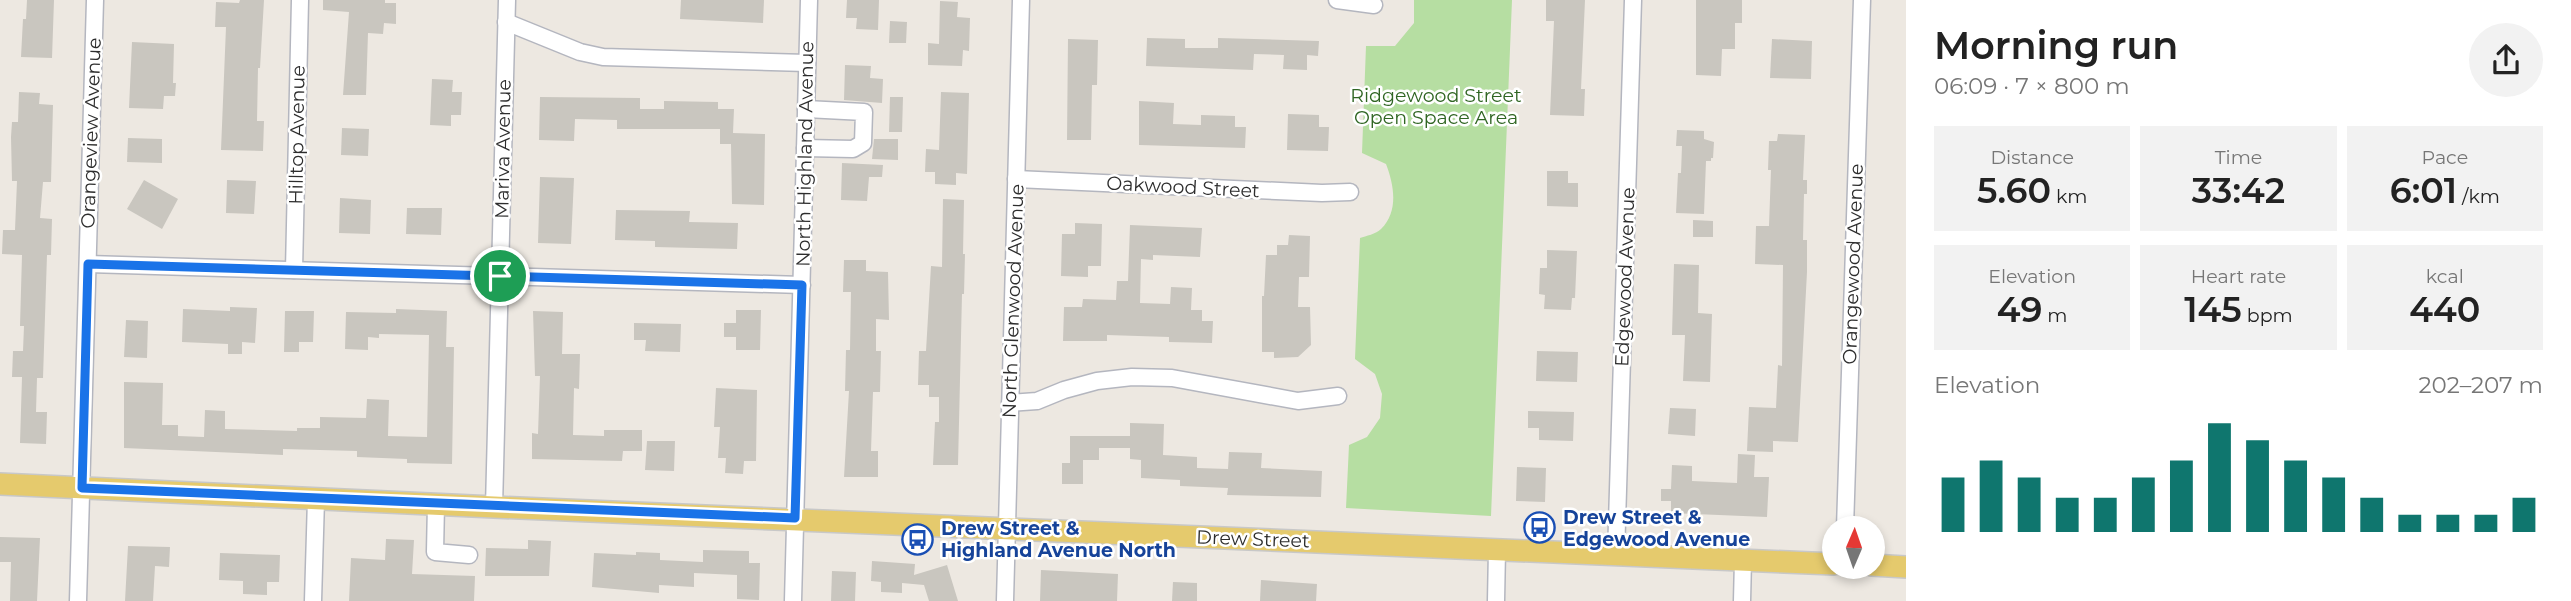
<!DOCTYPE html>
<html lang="en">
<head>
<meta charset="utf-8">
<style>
	:root { --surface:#fff; --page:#f2f2f2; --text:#222; --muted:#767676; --accent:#0f766e }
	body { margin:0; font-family:Montserrat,sans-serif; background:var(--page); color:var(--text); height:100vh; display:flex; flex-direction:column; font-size:26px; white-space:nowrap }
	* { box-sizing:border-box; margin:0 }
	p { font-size:23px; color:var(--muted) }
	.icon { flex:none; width:38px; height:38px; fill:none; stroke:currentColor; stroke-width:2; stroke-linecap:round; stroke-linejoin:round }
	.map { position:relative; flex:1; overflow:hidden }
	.sheet { display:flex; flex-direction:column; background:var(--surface); width:665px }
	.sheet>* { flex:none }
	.needle { width:46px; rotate:2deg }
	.fabs { position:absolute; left:1822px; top:516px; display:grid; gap:14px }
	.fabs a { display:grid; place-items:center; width:63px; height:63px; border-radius:50%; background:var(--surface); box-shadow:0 4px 10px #0003; font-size:35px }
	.pin { position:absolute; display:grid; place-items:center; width:60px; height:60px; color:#fff; margin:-30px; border:4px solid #fff; border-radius:50%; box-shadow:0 2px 7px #0007 }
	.round { display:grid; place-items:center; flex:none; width:74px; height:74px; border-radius:37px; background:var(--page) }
	.headline { display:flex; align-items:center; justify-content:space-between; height:119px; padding:0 28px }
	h1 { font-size:38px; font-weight:600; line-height:52px }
	.figures { display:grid; grid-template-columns:repeat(3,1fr); gap:10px; height:119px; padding:7px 28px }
	.figures div { display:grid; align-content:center; border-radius:0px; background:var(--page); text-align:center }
	.figures b { font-size:35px; font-weight:600 }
	.figures small { font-size:19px; font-weight:400 }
	.figures p { font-size:19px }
	.chart { height:196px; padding:14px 28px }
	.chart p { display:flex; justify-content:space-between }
	.chart svg { width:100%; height:126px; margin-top:7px; stroke:var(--accent); stroke-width:6 }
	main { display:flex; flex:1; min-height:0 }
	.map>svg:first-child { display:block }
	.green { fill:#b6dea2 }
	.building { fill:#c9c6bf }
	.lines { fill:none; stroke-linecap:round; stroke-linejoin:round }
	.minor-casing { stroke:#b4b6bf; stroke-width:19 }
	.major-casing { stroke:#c8c8c8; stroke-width:24 }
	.minor { stroke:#fff; stroke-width:16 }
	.major { stroke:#e5ca6d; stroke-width:21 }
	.route-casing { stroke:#fff; stroke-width:14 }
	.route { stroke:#1a73e8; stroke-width:9 }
	.labels { text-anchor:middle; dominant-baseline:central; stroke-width:5; stroke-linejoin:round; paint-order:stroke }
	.park-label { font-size:19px; fill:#2f6522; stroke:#fff }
	.street-label { font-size:19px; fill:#2d2d2d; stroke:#fff }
	.transit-label { font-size:19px; font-weight:bold; fill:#164399; stroke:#fff; text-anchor:start }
</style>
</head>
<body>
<main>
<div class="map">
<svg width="1906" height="601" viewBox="0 0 1906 601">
	<rect width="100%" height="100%" fill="#ede8e1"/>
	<path class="green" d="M1414 0H1512L1491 516 1346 508 1349 445 1367 437 1380 418 1382 394 1375 374 1355 359 1360 238C1366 236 1376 234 1381 229 1399 211 1394 185 1386 164L1362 153 1366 46H1395L1414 23Z"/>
	<g class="building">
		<path d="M27 0H54L52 58 21 57 23 19H26Z"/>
		<path d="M240 0H264L260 68H258L257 121H264L263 151 221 150 226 27H215L216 2 239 3Z"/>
		<path d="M323 0H385V3H396V24L384 23 383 34 368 33 366 95H343L349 12 323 10Z"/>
		<path d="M681 0H764L763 23 680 19Z"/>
		<path d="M847 0H879L878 30 856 29 857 18H846Z"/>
		<path d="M1546 0H1585L1581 89H1585L1584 116 1550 115 1554 21H1546Z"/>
		<path d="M1696 0H1742V23H1735V49H1722L1721 76 1696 75Z"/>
		<path d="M940 1 958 2 957 17 970 18 969 51 963 50 962 66 928 65V43L939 44Z"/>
		<path d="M890 21 907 22 906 43H889Z"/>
		<path d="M1147 38 1185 39V48H1218V38L1319 41 1318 56 1307 55V70L1283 69 1284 55 1254 54 1253 70 1146 66Z"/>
		<path d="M1068 39 1098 40 1097 85H1092L1091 140H1067Z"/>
		<path d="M1772 39 1812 41 1811 79 1770 78Z"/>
		<path d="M132 42 174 44 173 83H176L175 96H164L163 109 129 108Z"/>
		<path d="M845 65 871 66 870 78 883 79 882 103 844 100Z"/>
		<path d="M432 79 453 80 452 92H462L461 115H451V126L430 125Z"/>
		<path d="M19 92 40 93 39 104 53 105 51 182H43L40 218 52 219 51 255H47L43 378H37L36 412H47L46 444 20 443 22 377H12L13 351H23L24 326H20L22 255 2 254 3 230H15L17 181H12L11 137 12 122H18Z"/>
		<path d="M941 92 969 93 967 174 956 173V185L935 184V172H925L926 149 939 150Z"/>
		<path d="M540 97 640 98V109H664V101L718 102V109H734L733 133 765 134 764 205 732 204 731 144H720V129H617V120L575 119 574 141 539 140Z"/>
		<path d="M890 97H903L902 132H889Z"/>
		<path d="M1139 101 1174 103 1173 124 1201 125V115L1235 116V127H1246L1245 148 1139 145Z"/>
		<path d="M1288 114 1319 115V127H1329L1328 151 1287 150Z"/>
		<path d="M342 128 369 129 368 156 341 155Z"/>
		<path d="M1677 130 1704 131V139L1714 142 1713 158H1711V161H1706L1704 214 1676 213 1678 173H1681L1682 146H1676Z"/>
		<path d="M1778 134 1805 135 1803 180H1807V194H1804L1803 240H1807V272L1798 442 1773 441V452L1747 451 1749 407 1776 408 1778 365 1782 366 1783 265 1755 264 1756 226H1769L1771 170H1768L1769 141H1777Z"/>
		<path d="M128 138 162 139V163L127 162Z"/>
		<path d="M874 139H898V160L872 159Z"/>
		<path d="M842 163 883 165 882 177H869L867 201 841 200Z"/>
		<path d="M1547 171H1568V183H1578V207L1547 206Z"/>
		<path d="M540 177 574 178 571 244 538 243Z"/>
		<path d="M144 180 178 199 162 229 127 209Z"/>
		<path d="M227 180 256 181 254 214 226 213Z"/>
		<path d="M340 198 371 200 370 234 339 233Z"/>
		<path d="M943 199 964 200 963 254H965L964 294H962L958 465H933L935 422H939V397H929V385H918L919 351H926L931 266 942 267Z"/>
		<path d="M407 208H442L441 235 406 234Z"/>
		<path d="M616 210 690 211 689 222 738 223 737 249 655 247V241L615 240Z"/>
		<path d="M1693 220 1713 221V237H1693Z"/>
		<path d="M1075 223 1102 224 1101 266H1088V277L1061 276 1062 234H1075Z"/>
		<path d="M1130 225 1202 228 1200 257 1153 255V260L1141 259 1140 303 1170 304 1171 287 1192 288 1191 310H1202V321H1213L1212 343 1169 342V337L1107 335V341H1063L1064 307H1082L1083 299 1116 300 1117 281H1128Z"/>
		<path d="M1289 235 1310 236 1309 277H1299L1298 307H1310L1311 345 1298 357 1274 358V352H1262V296H1264L1266 255H1277V245H1288Z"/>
		<path d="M1547 250 1577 251 1575 298H1572L1571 310 1544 309 1545 295 1539 294 1540 268H1547Z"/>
		<path d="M844 260H866V271L888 272 889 320 876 319V351H881L880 392H873L871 451H878V477H844L849 391H845L846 350H850L851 292H843Z"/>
		<path d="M1674 264 1699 265 1698 313 1712 314 1710 382 1683 381 1685 335H1672Z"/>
		<path d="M230 307 257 308 255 343 242 342V354H228V344L182 342 183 309 230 311Z"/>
		<path d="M396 309 447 311 446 347H454L452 464 407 463V459L357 457V451L283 449V455L124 448V382L163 383 162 425H178V436L204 437 205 410 225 411V429L297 431V428H320V417L366 418 367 399 389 400 388 436 427 437 429 335 379 334V338L368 337V350L345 349 346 312 396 313Z"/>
		<path d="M736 310H761L760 350H736V337H724V323H736Z"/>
		<path d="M285 311H314L313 342H299V352H284Z"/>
		<path d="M533 311 563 312 562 354H580L579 389 574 388 573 435 604 436V430H642V451H623L622 461 532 459V433L538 434 540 376H535Z"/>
		<path d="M126 320 148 321 147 358 124 357Z"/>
		<path d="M634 323 681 324 680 352 645 351 646 340H634Z"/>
		<path d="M1537 351 1578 352 1577 382 1536 381Z"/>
		<path d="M716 388 757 390 756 461H744L743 474 725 473 726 458H718L720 427H714Z"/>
		<path d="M1670 408 1696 409 1695 436 1668 434Z"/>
		<path d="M1528 411 1574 412 1573 441 1539 440V428H1528Z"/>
		<path d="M1130 423 1164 424 1163 455 1197 457V468L1228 469 1229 452 1262 453 1261 468 1322 471 1321 497 1227 495 1228 488 1180 486V480L1141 478V460L1130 459V448H1099V460H1083V484H1062V463H1070V436H1130Z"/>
		<path d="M647 441H675L674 471 645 470Z"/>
		<path d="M1738 454 1755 455 1754 477H1769L1767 517 1671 513V501H1661V489H1671L1672 465 1692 466V481L1737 483Z"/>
		<path d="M1517 467 1546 468 1545 502 1516 501Z"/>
		<path d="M0 537 40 538 37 601H10L11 562H0Z"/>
		<path d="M386 539 414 540 412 574 475 576 474 601H349L351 558 385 560Z"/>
		<path d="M528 540 551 541 549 576H485L486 548 528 549Z"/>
		<path d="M128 546 170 547 169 567 155 566 153 601H125Z"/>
		<path d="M703 550 749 551V563H760L759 600 737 599V575L694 573V587L659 585V593L592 587 594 553 636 555V552L660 553V560L703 562Z"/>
		<path d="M220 553 280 555 279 582H267V595L243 594V581L219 580Z"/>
		<path d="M872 561 915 564 914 575 947 565 958 601H929L924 585 902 583V593L881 592V582L871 581Z"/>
		<path d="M1041 570 1118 574 1117 601H1040Z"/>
		<path d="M832 571 856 572 855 601H831Z"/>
		<path d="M1261 580 1317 584 1316 601H1260Z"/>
		<path d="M1173 582 1197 583V601H1172Z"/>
	</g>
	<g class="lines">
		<defs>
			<g id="minor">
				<path d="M1337 0 1374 5"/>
				<path d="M506 22 580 52 603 57 807 63"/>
				<path d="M805 148 853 149 863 143 864 112 806 109"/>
				<path d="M1016 179 1322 193 1350 192"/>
				<path d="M88 264 802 285"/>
				<path d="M294 270 300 0"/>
				<path d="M1010 403 1037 401 1064 390 1097 381 1132 377 1172 378 1298 401 1338 396"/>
				<path d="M436 504 435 552 469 555"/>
				<path d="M494 507 507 0"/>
				<path d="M1845 528 1862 0"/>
				<path d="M1616 555 1633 0"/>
				<path d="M78 601 95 0"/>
				<path d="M313 601 316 499"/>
				<path d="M793 601 809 0"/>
				<path d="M1005 601 1021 0"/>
				<path d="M1496 601 1497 550"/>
				<path d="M1742 601 1743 560"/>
			</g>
			<g id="major">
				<path d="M0 484 494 507 1834 564"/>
				<path d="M1872 565 1906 567"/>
			</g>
		</defs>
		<use href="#minor" class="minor-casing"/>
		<use href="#major" class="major-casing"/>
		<use href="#minor" class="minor"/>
		<use href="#major" class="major"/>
	</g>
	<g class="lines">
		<defs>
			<path id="route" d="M88 264 802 285 795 518 82 488Z"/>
		</defs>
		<use href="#route" class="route-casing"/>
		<use href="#route" class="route"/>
	</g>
	<defs>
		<symbol id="bus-ring" viewBox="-11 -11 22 22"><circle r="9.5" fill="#fff" stroke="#1a4fb4" stroke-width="1.5"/><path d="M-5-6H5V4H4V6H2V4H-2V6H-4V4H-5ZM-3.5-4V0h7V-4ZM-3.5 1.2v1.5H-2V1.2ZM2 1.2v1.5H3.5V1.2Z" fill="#1a4fb4"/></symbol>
	</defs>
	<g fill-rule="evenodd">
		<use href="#bus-ring" x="1522" y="510" width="35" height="35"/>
		<use href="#bus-ring" x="900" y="522" width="35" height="35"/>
	</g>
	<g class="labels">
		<g class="park-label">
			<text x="1436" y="95">Ridgewood Street<tspan x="1436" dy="22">Open Space Area</tspan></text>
		</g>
		<g class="street-label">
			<text transform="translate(91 133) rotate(-88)">Orangeview Avenue</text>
			<text transform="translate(297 135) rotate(-89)">Hilltop Avenue</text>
			<text transform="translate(503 149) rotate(-89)">Mariva Avenue</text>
			<text transform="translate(805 154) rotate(-89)">North Highland Avenue</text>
			<text transform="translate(1183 187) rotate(3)">Oakwood Street</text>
			<text transform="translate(1853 264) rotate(-88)">Orangewood Avenue</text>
			<text transform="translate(1625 277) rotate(-88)">Edgewood Avenue</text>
			<text transform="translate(1013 301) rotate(-88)">North Glenwood Avenue</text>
			<text transform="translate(1253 539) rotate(2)">Drew Street</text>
		</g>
		<g class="transit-label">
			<text x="1563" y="517">Drew Street &amp;<tspan x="1563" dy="22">Edgewood Avenue</tspan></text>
			<text x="941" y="528">Drew Street &amp;<tspan x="941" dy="22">Highland Avenue North</tspan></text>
		</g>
	</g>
</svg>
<div class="fabs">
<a><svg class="needle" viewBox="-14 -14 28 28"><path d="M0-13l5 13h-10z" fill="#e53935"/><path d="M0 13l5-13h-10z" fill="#767676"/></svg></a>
</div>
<div class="pin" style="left:500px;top:276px;background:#1e9e55"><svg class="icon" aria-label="arrive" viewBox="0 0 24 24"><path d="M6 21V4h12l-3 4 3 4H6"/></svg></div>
</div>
<section class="sheet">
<div class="headline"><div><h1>Morning run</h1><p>06:09 · 7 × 800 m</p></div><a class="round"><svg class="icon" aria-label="share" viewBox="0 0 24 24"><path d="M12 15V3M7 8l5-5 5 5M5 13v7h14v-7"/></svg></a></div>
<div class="figures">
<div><p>Distance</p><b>5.60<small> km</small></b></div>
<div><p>Time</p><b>33:42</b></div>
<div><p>Pace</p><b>6:01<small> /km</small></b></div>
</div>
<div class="figures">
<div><p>Elevation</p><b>49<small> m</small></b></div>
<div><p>Heart rate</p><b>145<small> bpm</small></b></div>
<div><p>kcal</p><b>440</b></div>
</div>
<div class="chart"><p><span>Elevation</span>202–207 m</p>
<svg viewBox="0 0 160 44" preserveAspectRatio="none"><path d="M5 44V25M15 44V19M25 44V25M35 44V32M45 44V32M55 44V25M65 44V19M75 44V6M85 44V12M95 44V19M105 44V25M115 44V32M125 44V38M135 44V38M145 44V38M155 44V32"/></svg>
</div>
</section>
</main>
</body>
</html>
